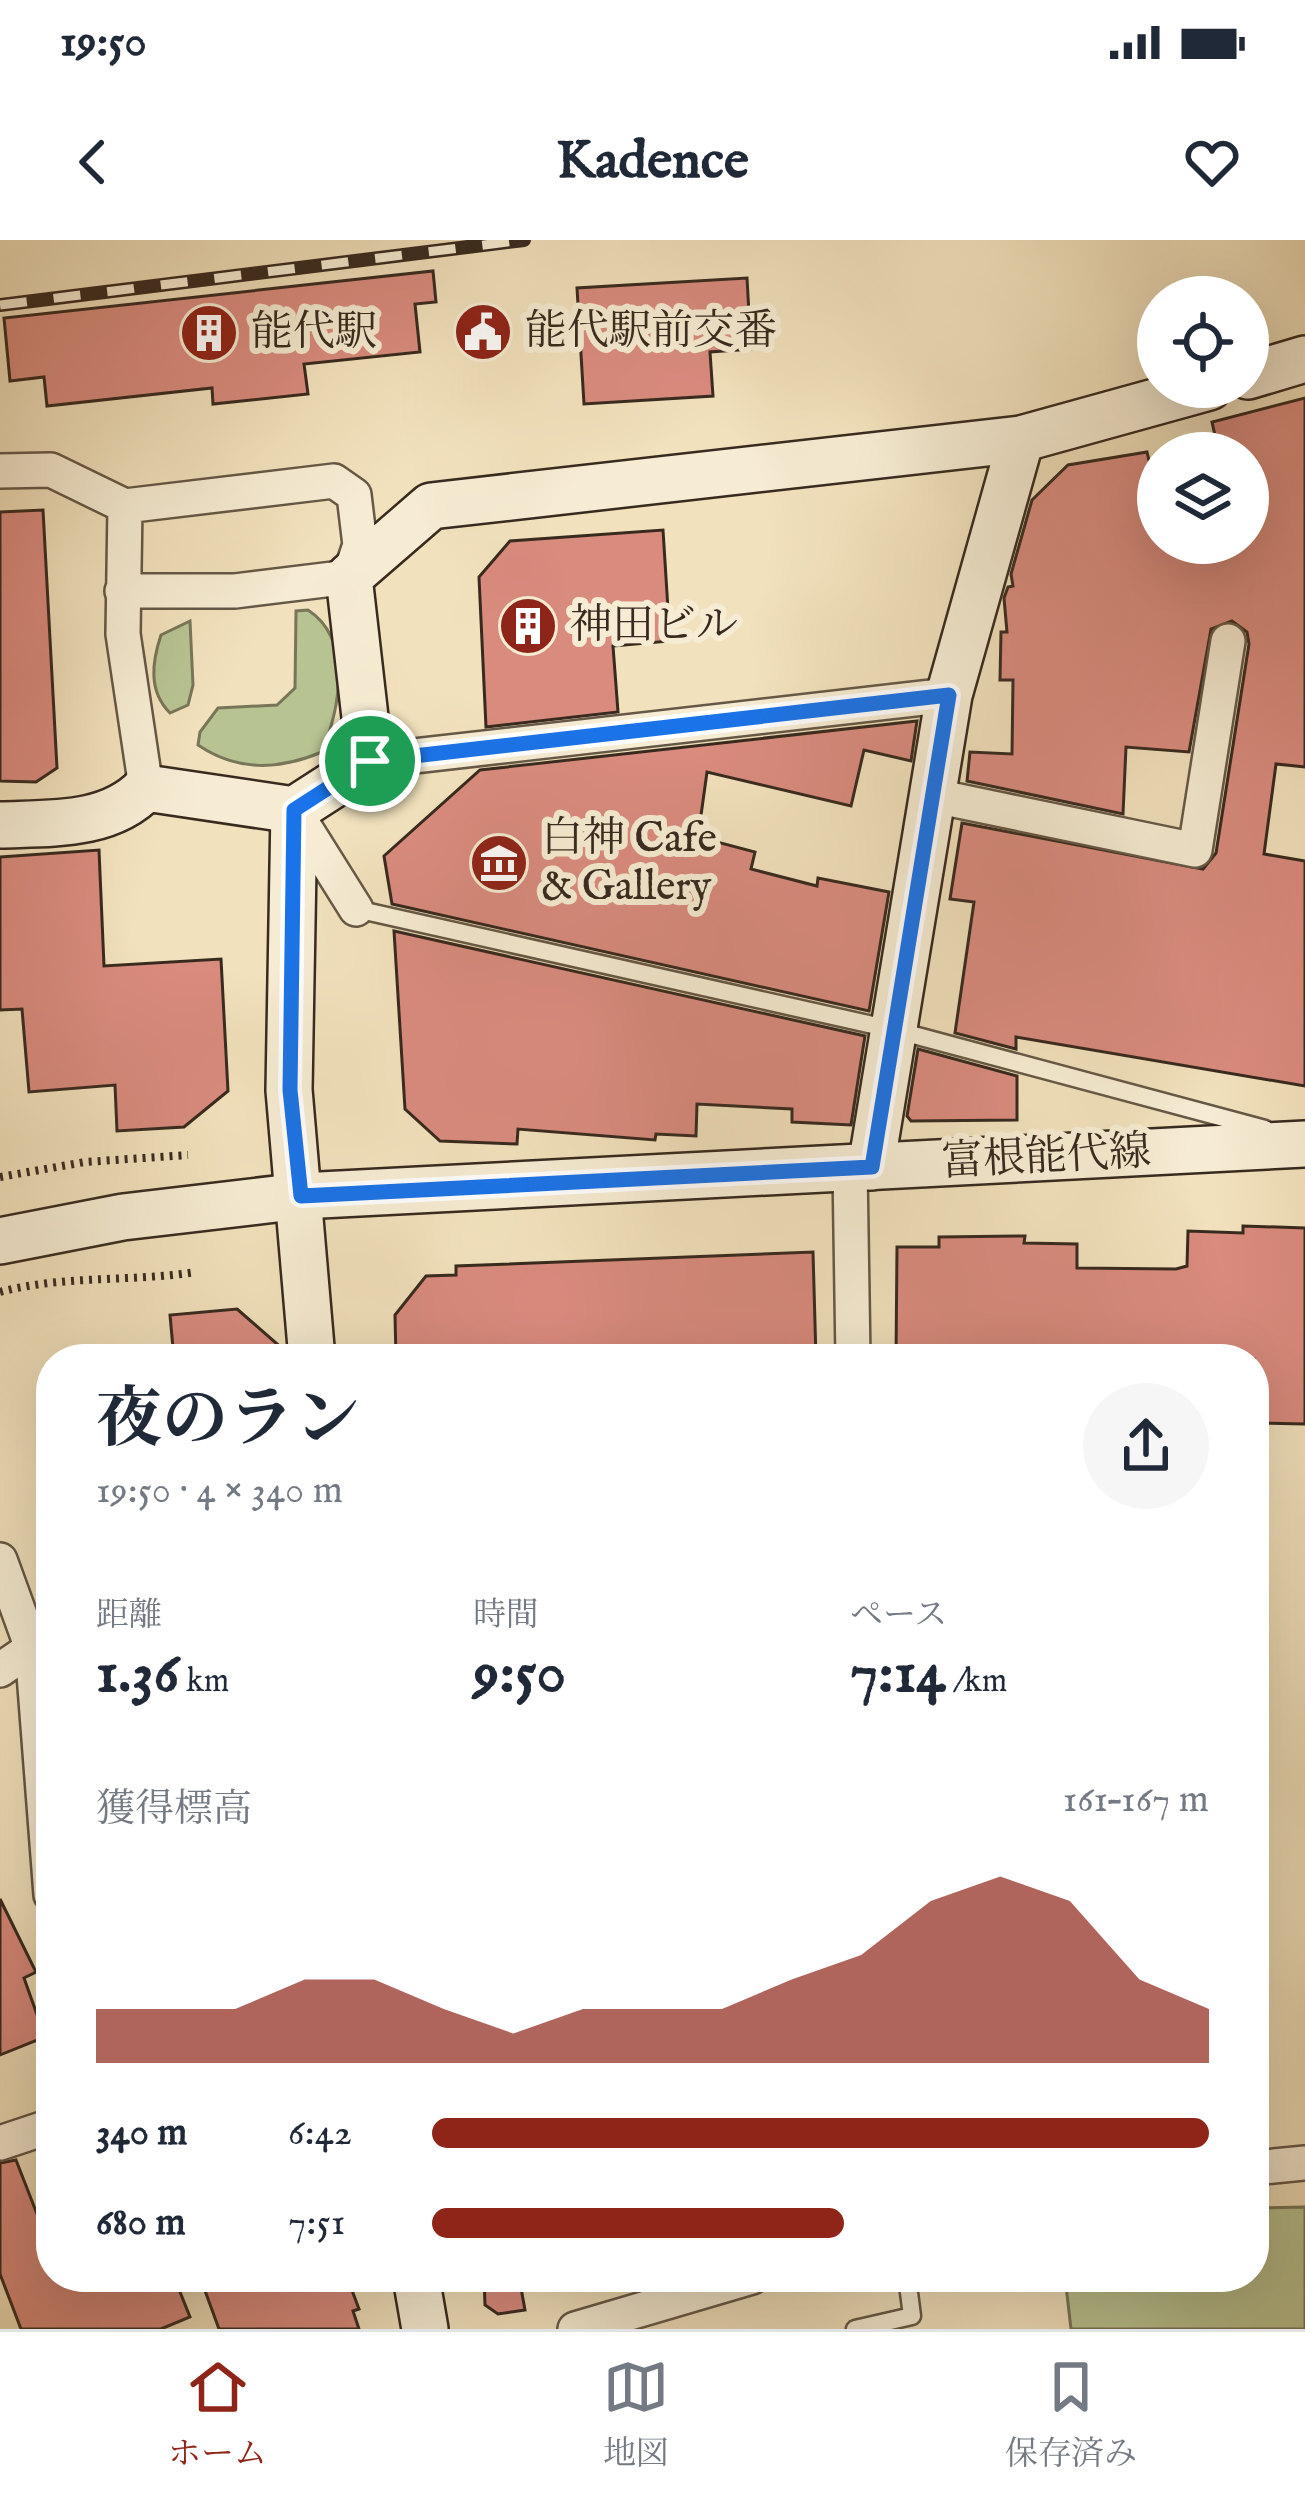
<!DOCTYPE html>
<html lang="ja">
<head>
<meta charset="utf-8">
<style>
	:root { --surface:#fff; --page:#f6f6f7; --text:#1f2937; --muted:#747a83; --line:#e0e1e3; --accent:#8f2418 }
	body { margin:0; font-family:"IM FELL English","Noto Serif JP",serif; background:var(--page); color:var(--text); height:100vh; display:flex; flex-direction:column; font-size:45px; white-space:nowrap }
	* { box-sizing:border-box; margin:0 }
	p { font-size:39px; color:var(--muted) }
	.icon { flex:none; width:66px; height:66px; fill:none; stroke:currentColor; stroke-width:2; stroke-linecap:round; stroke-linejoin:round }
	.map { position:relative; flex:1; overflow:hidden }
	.details { position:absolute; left:36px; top:1104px; width:1233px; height:948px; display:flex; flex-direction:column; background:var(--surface); border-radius:48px; box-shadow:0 12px 48px #0002 }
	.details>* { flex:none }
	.fabs { position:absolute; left:1137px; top:36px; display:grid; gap:24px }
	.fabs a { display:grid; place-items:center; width:132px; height:132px; border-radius:50%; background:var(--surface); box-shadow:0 12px 48px #0002; font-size:60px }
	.pin { position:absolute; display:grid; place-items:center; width:102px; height:102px; color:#fff; margin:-51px; border:6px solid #fff; border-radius:50%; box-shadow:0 3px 12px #0007 }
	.round { display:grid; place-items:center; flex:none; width:126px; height:126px; border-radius:63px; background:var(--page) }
	.headline { display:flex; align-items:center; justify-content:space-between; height:204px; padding:0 60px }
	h1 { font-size:66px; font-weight:700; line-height:90px }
	.metrics { display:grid; grid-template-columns:repeat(3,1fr); gap:18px; height:204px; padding:12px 60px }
	.metrics div { display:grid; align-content:center }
	.metrics b { font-size:60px; font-weight:700 }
	.metrics small { font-size:33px; font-weight:400 }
	.metrics p { font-size:33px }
	.chart { height:336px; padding:24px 60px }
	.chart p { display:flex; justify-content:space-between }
	.chart svg { width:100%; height:216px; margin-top:12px; fill:var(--accent); opacity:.7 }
	ul { padding:0 60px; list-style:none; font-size:39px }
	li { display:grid; grid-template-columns:192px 144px 1fr; align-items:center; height:90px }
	li i { height:30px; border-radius:15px; background:var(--accent) }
	.status { display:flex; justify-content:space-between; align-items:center; height:84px; padding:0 60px; background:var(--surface); direction:ltr }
	.status svg { height:33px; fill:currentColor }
	header { display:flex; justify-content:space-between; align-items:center; height:156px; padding:0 60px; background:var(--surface); font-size:54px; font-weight:700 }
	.tab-bar { display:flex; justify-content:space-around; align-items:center; height:168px; border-top:3px solid var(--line); background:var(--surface); font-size:33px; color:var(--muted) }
	.tab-bar a { display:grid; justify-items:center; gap:6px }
	.tab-bar .selected { color:var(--accent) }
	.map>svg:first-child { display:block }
	.green { fill:#b8c392; stroke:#787658; stroke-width:3 }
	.building { fill:#d98b7e; stroke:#382a1f; stroke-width:3 }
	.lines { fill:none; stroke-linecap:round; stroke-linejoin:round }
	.lane-casing { stroke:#665846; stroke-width:21 }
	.street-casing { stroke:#665846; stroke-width:38 }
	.secondary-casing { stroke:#382a1f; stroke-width:50 }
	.path { stroke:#382a1f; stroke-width:8; stroke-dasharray:3 6; stroke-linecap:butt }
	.lane { stroke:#f6ecd3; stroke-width:16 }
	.street { stroke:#f6ecd3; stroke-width:33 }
	.secondary { stroke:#f6ecd3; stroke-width:45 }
	.rail-casing { stroke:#382a1f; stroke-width:14 }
	.rail { stroke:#f6ecd3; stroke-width:9; stroke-dasharray:27; stroke-linecap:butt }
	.route-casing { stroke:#fff; stroke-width:24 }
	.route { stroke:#1a73e8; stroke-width:15 }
	.labels { text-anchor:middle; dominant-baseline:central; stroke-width:12; stroke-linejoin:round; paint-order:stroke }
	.poi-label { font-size:42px; fill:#382a1f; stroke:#f6ecd3; text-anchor:start }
	.street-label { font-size:42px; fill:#382a1f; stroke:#f6ecd3 }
</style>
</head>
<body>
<div class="status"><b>19:50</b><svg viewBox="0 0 49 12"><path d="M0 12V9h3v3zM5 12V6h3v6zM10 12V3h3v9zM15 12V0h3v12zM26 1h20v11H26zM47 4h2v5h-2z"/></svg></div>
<header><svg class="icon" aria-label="back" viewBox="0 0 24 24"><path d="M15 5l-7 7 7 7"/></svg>Kadence<svg class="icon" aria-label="heart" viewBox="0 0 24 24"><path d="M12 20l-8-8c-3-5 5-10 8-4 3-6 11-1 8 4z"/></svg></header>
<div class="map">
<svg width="1305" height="2089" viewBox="0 0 1305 2089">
	<rect width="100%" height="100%" fill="#f1e1bc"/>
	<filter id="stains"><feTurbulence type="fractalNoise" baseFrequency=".00167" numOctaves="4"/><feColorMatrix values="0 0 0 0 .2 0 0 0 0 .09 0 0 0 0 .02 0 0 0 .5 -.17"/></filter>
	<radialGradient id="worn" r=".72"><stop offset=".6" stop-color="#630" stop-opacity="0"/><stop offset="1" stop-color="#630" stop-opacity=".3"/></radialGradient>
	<g class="green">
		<path d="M308 370C354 400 339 470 322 512 279 530 238 532 198 505L200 492 218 468 277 465 295 448 296 371Z"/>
		<path d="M190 381 193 445 188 465 170 473C148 451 152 422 161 395Z"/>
		<path d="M1305 1967V2089H1071L1065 2037H1254V1968Z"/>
	</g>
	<g class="building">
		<path d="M433 31 436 62 415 64 420 112 304 124 308 154 213 164 212 148 47 166 44 137 10 141 4 78Z"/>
		<path d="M747 38 751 109 710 112 713 156 584 164 577 48Z"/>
		<path d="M1305 158V527L1276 524 1264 614 1305 621V846L1016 797V809L955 793 974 662 950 659 962 583 1203 629 1216 613 1249 404 1247 392 1232 381 1211 389 1189 512 1126 507 1123 574 967 541 970 512 1012 514 1013 440H1000L1001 392H1007L1004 358 1008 347 1013 346 1011 334 1032 260 1068 225 1147 212 1158 260V303H1248V213H1219L1212 182Z"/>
		<path d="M43 270 57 528 36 542 0 541V272Z"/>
		<path d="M663 290 670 401 613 406 618 472 486 487 479 337 510 301Z"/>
		<path d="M917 481 911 521 864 510 851 566 707 532 698 597 755 612 751 629 817 646 818 638 889 652 869 771 392 664 384 616 480 530Z"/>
		<path d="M99 610 104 726 221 719 228 851 184 887 117 891 115 845 29 852 22 769 0 770V617Z"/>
		<path d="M394 691 865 796 851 885 792 882V869L697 864 696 896 656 894 655 900 518 889 517 904 440 901 405 869Z"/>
		<path d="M918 809 1017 836V880L911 881 907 876Z"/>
		<path d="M1243 986 1305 988V1184L1254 1183V1119H896L897 1007H939V997L1025 996 1024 1003 1077 1004V1028L1176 1029 1187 1026 1188 991 1243 993Z"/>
		<path d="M813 1012 816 1119H396L395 1075 426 1036 456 1035V1026Z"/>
		<path d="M237 1069 284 1110 285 1119H174L170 1075Z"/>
		<path d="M0 1659 36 1732 24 1738 45 1797 0 1815Z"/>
		<path d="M16 1920 51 2010V2037H174L190 2077 161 2089H21L0 2034V1923Z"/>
		<path d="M200 2037H347L359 2069 353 2071 359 2089H219Z"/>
		<path d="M484 2037H519L525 2070 498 2074 485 2065Z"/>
	</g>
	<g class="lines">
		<defs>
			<g id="lane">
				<path d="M356 669 895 790 1265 889"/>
				<path d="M855 2089 912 2076 907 2037"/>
			</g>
			<g id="street">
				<path d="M0 231 51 230 125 266"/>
				<path d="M122 351H235L349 337 360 305 354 255 334 241 125 266 123 394 146 548"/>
				<path d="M370 521 949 455"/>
				<path d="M935 556 1195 610 1228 401"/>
				<path d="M294 570 356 669"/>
				<path d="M850 928 853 1119"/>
				<path d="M0 1320 32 1408 51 1655"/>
				<path d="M0 1430 32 1408 49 1407"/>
				<path d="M0 1903 51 1886"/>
				<path d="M1254 1928 1305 1923"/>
				<path d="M575 2089 752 2037"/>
			</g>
			<g id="secondary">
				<path d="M1248 136 1305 119"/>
				<path d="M294 570 289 850 312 1119"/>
				<path d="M0 585C51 583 109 587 146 548L294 570 370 521 349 337 431 266 1021 199 1209 147"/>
				<path d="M871 927 949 455 1021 199"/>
				<path d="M0 1001 123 977 301 956 1305 904"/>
				<path d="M416 2037 425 2089"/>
			</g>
		</defs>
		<use href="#lane" class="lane-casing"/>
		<use href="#street" class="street-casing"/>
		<use href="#secondary" class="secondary-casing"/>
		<g class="path">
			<path d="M0 937 85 922 188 915"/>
			<path d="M0 1052C64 1035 131 1042 196 1032"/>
		</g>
		<use href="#lane" class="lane"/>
		<use href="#street" class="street"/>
		<use href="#secondary" class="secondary"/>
		<defs>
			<path id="rail" d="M0 65 524 0"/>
		</defs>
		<use href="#rail" class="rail-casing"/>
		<use href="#rail" class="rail"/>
	</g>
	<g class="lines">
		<defs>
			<path id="route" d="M949 455 872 927 301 956 290 850 294 570 370 521Z"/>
		</defs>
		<use href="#route" class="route-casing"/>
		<use href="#route" class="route"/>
	</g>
	<defs>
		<symbol id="civic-disc" viewBox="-11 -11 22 22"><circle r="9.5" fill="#8f2418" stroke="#f6ecd3"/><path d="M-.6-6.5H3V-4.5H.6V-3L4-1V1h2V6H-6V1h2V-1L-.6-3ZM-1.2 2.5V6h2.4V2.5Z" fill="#fff"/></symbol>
		<symbol id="building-disc" viewBox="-11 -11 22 22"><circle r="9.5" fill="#8f2418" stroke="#f6ecd3"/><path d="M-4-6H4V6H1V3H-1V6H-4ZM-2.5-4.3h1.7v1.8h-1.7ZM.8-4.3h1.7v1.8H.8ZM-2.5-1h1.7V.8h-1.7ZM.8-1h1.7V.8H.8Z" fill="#fff"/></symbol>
		<symbol id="museum-disc" viewBox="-11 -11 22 22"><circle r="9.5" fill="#8f2418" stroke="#f6ecd3"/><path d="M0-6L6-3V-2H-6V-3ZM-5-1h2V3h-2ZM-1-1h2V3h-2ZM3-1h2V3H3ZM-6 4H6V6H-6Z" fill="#fff"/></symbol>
	</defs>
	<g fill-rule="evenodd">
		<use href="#civic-disc" x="450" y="59" width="66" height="66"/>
		<use href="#building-disc" x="176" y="60" width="66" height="66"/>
		<use href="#building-disc" x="495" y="353" width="66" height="66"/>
		<use href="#museum-disc" x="466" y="590" width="66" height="66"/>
	</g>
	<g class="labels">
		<g class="poi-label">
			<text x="525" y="92">能代駅前交番</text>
			<text x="251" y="93">能代駅</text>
			<text x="570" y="386">神田ビル</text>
			<text x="541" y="599">白神 Cafe<tspan x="541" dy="48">&amp; Gallery</tspan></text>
		</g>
		<g class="street-label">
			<text transform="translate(1046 918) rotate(-3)">富根能代線</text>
		</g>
	</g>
	<rect width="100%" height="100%" filter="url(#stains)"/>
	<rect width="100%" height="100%" fill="url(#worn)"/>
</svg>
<div class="fabs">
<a><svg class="icon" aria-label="locate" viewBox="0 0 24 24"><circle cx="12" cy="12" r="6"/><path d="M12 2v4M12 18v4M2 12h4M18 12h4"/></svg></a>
<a><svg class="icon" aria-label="layers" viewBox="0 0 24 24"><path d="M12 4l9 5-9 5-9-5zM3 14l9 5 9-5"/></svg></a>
</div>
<div class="pin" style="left:370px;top:521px;background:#1e9e55"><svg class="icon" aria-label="arrive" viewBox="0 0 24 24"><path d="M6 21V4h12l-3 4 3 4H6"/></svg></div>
<section class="details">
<div class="headline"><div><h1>夜のラン</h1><p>19:50 · 4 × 340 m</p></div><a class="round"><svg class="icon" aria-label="share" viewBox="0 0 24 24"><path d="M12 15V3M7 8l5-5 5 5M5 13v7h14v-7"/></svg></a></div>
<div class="metrics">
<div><p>距離</p><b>1.36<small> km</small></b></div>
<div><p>時間</p><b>9:50</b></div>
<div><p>ペース</p><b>7:14<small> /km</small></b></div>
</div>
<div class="chart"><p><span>獲得標高</span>161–167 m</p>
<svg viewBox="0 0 160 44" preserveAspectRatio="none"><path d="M0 44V33L10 33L20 33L30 27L40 27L50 33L60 38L70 33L80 33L90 33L100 27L110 22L120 11L130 6L140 11L150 27L160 33V44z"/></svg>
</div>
<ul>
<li><b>340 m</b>6:42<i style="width:100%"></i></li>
<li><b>680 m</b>7:51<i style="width:53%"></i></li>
</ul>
</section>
</div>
<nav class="tab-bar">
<a class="selected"><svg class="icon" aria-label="home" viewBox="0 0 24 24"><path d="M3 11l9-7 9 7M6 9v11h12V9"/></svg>ホーム</a>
<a><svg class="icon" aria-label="map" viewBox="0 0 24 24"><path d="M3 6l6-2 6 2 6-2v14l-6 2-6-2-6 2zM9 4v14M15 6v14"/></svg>地図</a>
<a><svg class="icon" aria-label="saved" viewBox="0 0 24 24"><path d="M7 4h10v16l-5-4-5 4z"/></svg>保存済み</a>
</nav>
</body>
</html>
